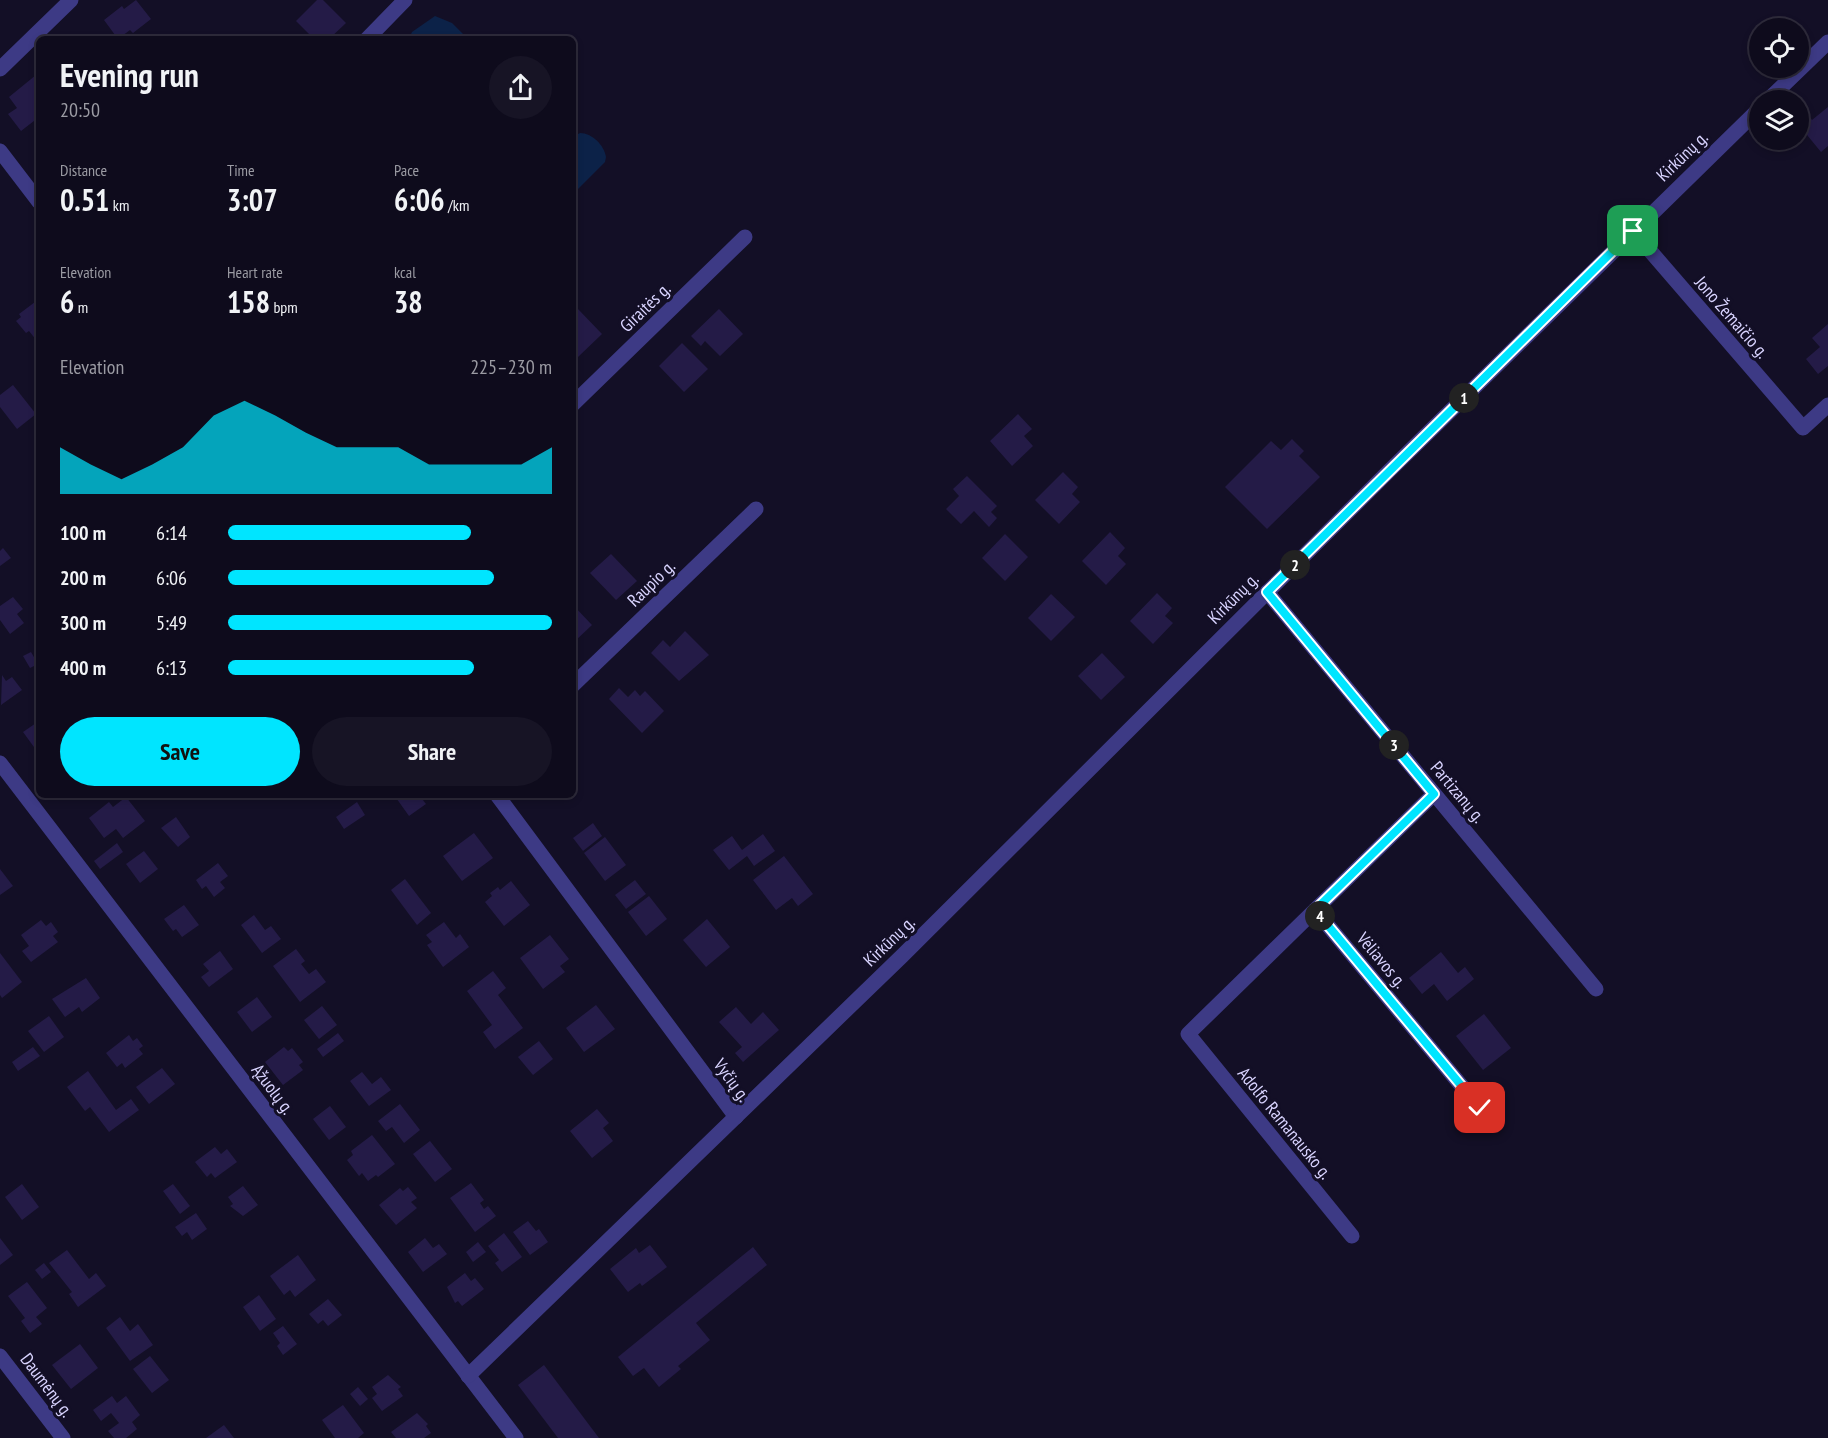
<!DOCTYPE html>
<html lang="en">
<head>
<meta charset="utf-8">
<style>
	:root { --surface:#0e0b1c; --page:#171425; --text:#f1f3f6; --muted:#9b9ba3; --line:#2e2b3b; --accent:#00e5ff }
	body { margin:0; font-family:"PT Sans Narrow",sans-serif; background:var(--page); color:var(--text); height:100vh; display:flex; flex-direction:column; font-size:22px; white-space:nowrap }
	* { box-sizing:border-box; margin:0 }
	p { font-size:20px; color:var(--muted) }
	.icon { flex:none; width:33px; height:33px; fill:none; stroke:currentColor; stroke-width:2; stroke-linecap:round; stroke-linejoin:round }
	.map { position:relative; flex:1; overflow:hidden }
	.side { position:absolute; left:36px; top:36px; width:540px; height:762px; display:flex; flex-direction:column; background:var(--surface); border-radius:9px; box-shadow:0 3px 9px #0003,0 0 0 2px var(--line) }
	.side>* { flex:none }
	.fabs { position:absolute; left:1749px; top:18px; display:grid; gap:12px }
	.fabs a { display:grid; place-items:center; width:60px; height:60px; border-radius:50%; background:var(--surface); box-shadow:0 3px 9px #0003,0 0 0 2px var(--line); font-size:30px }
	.pin { position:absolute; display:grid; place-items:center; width:51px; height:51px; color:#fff; margin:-26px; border-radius:12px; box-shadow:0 3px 9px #0006 }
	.km { position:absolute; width:30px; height:30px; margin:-15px; border-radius:50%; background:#222; color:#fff; font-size:16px; line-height:30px; text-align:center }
	.round { display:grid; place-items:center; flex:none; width:63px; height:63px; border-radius:32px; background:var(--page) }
	.headline { display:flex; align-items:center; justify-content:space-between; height:102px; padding:0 24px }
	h1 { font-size:33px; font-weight:700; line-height:45px }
	.metrics { display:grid; grid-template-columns:repeat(3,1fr); gap:9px; height:102px; padding:6px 24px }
	.metrics div { display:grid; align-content:center }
	.metrics b { font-size:30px; font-weight:700 }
	.metrics small { font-size:16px; font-weight:400 }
	.metrics p { font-size:16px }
	.chart { height:168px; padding:12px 24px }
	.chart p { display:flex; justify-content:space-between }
	.chart svg { width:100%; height:108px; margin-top:6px; fill:var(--accent); opacity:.7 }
	.primary-button { display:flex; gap:12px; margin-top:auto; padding:12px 24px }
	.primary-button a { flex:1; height:69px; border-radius:36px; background:var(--accent); color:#111; font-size:24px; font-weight:700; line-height:69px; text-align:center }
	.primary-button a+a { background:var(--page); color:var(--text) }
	ul { padding:0 24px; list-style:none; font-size:20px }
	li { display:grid; grid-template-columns:96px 72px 1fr; align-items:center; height:45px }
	li i { height:15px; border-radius:8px; background:var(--accent) }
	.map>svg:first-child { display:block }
	.water { fill:#0c2248 }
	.building { fill:#241b47 }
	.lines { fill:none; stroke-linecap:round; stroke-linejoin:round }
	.minor { stroke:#3d3a85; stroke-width:15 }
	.route-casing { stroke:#fff; stroke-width:12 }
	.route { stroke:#00e5ff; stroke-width:8 }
	.labels { text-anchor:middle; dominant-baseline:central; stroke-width:6; stroke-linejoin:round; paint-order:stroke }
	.street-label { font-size:18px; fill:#d9d4ff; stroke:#130f26 }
</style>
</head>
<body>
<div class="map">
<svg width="1828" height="1438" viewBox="0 0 1828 1438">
	<rect width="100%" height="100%" fill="#130f26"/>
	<g class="water">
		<path d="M435 16 452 23 468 39H409L412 32Z"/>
		<path d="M580 133C592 133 604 145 606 157L605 162 573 194V137Z"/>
	</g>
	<g class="building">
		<path d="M136 0 151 19 133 33 130 30 118 39 104 20 122 6 124 9Z"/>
		<path d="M317 0H323L346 23 329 39H314L296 21Z"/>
		<path d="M36 75 39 79V117L21 131 8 114 17 108 9 97Z"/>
		<path d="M1828 107V146L1821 152 1798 124 1809 116 1812 120Z"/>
		<path d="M39 299V339L37 341 29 331 26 333 16 321 21 317 19 314Z"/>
		<path d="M577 308 602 334 578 357 573 352V311Z"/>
		<path d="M719 309 743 334 720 356 705 341 701 346 691 336Z"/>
		<path d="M1828 324V366L1818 374 1806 359 1820 347 1812 338Z"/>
		<path d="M682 343 708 369 684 392 659 366Z"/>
		<path d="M13 385 36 414 17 429 0 407V395Z"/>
		<path d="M1018 414 1032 429 1024 436 1033 446 1012 466 990 441Z"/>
		<path d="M1292 439 1304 451 1299 456 1320 477 1267 529 1225 487 1271 441 1281 450Z"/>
		<path d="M1063 472 1078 487 1072 494 1080 502 1059 524 1035 500Z"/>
		<path d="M967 476 997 506 991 512 997 518 989 527 974 511 961 524 946 509 959 496 953 489Z"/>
		<path d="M1110 532 1125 548 1118 556 1126 564 1106 585 1082 561Z"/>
		<path d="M1005 534 1028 557 1005 581 982 558Z"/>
		<path d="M3 548 11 558 0 566V551Z"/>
		<path d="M611 554 637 581 616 600 590 573Z"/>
		<path d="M1157 593 1172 608 1165 616 1173 623 1153 644 1130 621Z"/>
		<path d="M1051 594 1075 617 1051 641 1028 618Z"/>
		<path d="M13 597 23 609 17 614 24 623 10 634 0 620V606Z"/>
		<path d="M573 605 592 625 573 643Z"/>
		<path d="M685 631 709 655 679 681 651 653 663 640 670 647Z"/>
		<path d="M31 652 38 664 30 668 23 656Z"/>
		<path d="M1102 653 1125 677 1101 700 1078 676Z"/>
		<path d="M2 675 6 681 12 677 22 690 1 705Z"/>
		<path d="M619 688 628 697 635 690 640 696 645 691 664 711 642 733 609 699Z"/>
		<path d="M39 721V754L23 732Z"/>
		<path d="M394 795H419L426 804 409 816Z"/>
		<path d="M126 797 145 821 123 838 116 829 104 838 89 818 109 802 113 807Z"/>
		<path d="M357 802 365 815 344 829 336 817Z"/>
		<path d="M176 817 190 837 178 847 161 828Z"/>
		<path d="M593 823 602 836 583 851 573 838Z"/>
		<path d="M474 833 493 858 462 881 443 856Z"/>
		<path d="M763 834 775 851 754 866 747 856 729 870 713 850 732 836 742 850Z"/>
		<path d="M605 837 626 865 605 881 584 853Z"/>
		<path d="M117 843 123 852 100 869 94 861Z"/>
		<path d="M144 851 158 869 140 883 126 864Z"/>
		<path d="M784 856 813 894 798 906 792 898 776 910 753 880Z"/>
		<path d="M218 863 228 876 220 882 225 888 214 897 206 886 202 889 196 880Z"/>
		<path d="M0 869 13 886 0 895Z"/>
		<path d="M405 879 431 913 417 925 391 890Z"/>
		<path d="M635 880 646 894 626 909 615 895Z"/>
		<path d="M511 881 530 905 504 926 485 902 492 896 490 893 498 887 500 890Z"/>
		<path d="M649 896 667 919 646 936 628 912Z"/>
		<path d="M184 905 199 925 182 937 176 929 173 931 164 919Z"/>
		<path d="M254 915 265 930 271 926 281 939 262 953 241 925Z"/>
		<path d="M707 919 730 947 706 967 683 940Z"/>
		<path d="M41 920 46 926 51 922 58 932 53 936 58 942 31 962 22 951 29 946 21 935Z"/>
		<path d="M444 922 456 938 460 934 469 947 443 967 427 945 432 942 426 935Z"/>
		<path d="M550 935 569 959 560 966 565 972 543 989 520 958Z"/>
		<path d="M296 949 305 961 301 964 309 974 316 969 326 982 300 1002 273 966Z"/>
		<path d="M220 951 233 969 209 987 201 977 209 971 203 964Z"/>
		<path d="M1441 952 1458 973 1465 967 1474 979 1447 1001 1434 984 1422 994 1409 978Z"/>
		<path d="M0 953 22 982 2 998 0 995Z"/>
		<path d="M493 971 506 988 498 995 523 1028 495 1049 483 1032 492 1025 467 991Z"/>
		<path d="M86 978 100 998 82 1012 79 1007 65 1017 52 999Z"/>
		<path d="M257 997 272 1017 252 1032 237 1012Z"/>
		<path d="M596 1005 615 1029 584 1052 566 1028Z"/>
		<path d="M322 1006 337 1025 319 1039 304 1020Z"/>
		<path d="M736 1007 751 1024 763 1012 779 1030 743 1062 735 1053 742 1047 719 1022Z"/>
		<path d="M1484 1014 1511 1048 1483 1070 1456 1036Z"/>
		<path d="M49 1016 64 1037 44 1052 28 1031Z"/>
		<path d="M338 1033 344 1041 323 1057 317 1049Z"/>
		<path d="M129 1035 133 1041 137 1038 143 1046 139 1049 143 1054 125 1068 122 1063 117 1067 106 1053Z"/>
		<path d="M539 1041 553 1059 533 1075 518 1057Z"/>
		<path d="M33 1047 40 1056 18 1071 12 1062Z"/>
		<path d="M284 1047 288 1051 292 1048 303 1062 299 1065 303 1070 283 1085 265 1062Z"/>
		<path d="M162 1068 175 1084 149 1104 136 1087Z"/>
		<path d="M88 1071 116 1110 131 1099 139 1110 109 1132 90 1107 85 1111 67 1087Z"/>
		<path d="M362 1072 372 1084 381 1077 391 1090 369 1106 350 1081Z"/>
		<path d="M400 1104 420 1130 404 1143 392 1127 386 1131 378 1121Z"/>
		<path d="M330 1106 346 1127 329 1140 313 1119Z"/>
		<path d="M597 1109 609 1123 603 1128 613 1141 592 1158 570 1131Z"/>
		<path d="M372 1135 395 1164 378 1177 376 1175 368 1181 362 1173 359 1176 347 1160 353 1155 351 1151Z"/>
		<path d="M430 1141 452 1169 435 1182 413 1154Z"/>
		<path d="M215 1147 221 1154 227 1149 237 1162 215 1178 211 1173 207 1177 195 1162Z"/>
		<path d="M471 1183 484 1200 480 1203 484 1209 488 1206 496 1216 475 1232 450 1198Z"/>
		<path d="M22 1184 39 1207 22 1220 5 1197Z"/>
		<path d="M173 1184 190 1206 180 1214 163 1191Z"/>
		<path d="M243 1186 258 1205 243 1216 230 1206 233 1204 228 1197Z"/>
		<path d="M408 1187 417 1198 411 1202 417 1208 396 1225 379 1205 400 1188 403 1191Z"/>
		<path d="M196 1213 207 1229 192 1240 187 1232 182 1236 175 1227Z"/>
		<path d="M528 1221 536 1231 539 1229 548 1242 530 1255 513 1232Z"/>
		<path d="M504 1233 522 1257 502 1272 495 1263 499 1260 488 1246Z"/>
		<path d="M0 1238 13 1255 0 1265Z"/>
		<path d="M425 1238 433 1248 439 1244 447 1254 423 1272 408 1252Z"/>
		<path d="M478 1242 486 1252 473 1262 466 1252Z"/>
		<path d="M650 1245 667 1267 642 1286 640 1283 628 1292 610 1269 636 1248 639 1253Z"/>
		<path d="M753 1247 767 1265 696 1323 710 1340 678 1366 681 1369 659 1387 644 1368 633 1376 618 1357Z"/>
		<path d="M67 1250 89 1279 96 1273 106 1286 78 1307 69 1294 72 1292 49 1263Z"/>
		<path d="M298 1255 316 1280 295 1297 290 1290 284 1295 270 1276Z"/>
		<path d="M44 1263 51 1272 42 1279 35 1270Z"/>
		<path d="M465 1273 471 1281 475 1278 484 1289 462 1306 458 1301 455 1303 447 1287Z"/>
		<path d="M27 1282 47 1308 36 1317 42 1324 30 1333 21 1321 25 1318 8 1296Z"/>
		<path d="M259 1295 276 1319 260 1331 243 1307Z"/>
		<path d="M328 1299 342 1315 328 1326 323 1320 318 1324 309 1314Z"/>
		<path d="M120 1317 130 1331 138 1324 153 1345 130 1361 106 1328Z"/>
		<path d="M283 1326 297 1344 283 1355 277 1346 280 1343 273 1333Z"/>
		<path d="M80 1344 98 1368 71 1389 52 1365Z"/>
		<path d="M150 1356 169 1380 152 1393 133 1369Z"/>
		<path d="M544 1365 599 1438H558L518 1385Z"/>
		<path d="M388 1375 401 1387 398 1389 403 1396 382 1411 372 1398 377 1394 372 1387Z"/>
		<path d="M358 1387 368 1399 360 1406 350 1394Z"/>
		<path d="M112 1396 117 1403 126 1396 140 1415 132 1422 137 1429 126 1438H114L108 1431 119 1423 111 1413 101 1421 93 1410Z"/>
		<path d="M343 1405 364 1433 358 1438H335L322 1420Z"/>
		<path d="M417 1413 428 1424 426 1426 431 1433 424 1438H396L391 1432Z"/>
		<path d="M224 1425 234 1438H206Z"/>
	</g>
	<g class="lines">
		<g class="minor">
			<path d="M367 39 405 0"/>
			<path d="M0 69 71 0"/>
			<path d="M1768 100 1828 42"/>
			<path d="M0 151 39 202"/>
			<path d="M1633 231 1803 428 1828 405"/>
			<path d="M573 404 745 237"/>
			<path d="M1267 592 1596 989"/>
			<path d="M573 685 756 509"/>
			<path d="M0 763 516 1438"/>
			<path d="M1434 794 1315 910 1480 1108"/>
			<path d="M497 795 736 1117"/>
			<path d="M1315 910 1188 1034 1352 1236"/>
			<path d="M0 1356 63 1438"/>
			<path d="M468 1376 902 956 1388 472 1760 108"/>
		</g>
	</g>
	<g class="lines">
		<defs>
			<path id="route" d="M1480 1108 1315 910 1434 794 1267 592 1633 231"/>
		</defs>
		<use href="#route" class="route-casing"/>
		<use href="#route" class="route"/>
	</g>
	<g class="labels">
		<g class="street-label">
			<text transform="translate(1682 156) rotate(-44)">Kirkūnų g.</text>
			<text transform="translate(645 307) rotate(-44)">Giraitės g.</text>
			<text transform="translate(1732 317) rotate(49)">Jono Žemaičio g.</text>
			<text transform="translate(651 583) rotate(-44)">Raupio g.</text>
			<text transform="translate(1233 598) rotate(-45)">Kirkūnų g.</text>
			<text transform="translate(1458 792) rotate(50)">Partizanų g.</text>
			<text transform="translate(889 941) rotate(-44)">Kirkūnų g.</text>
			<text transform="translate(1382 960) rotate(50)">Vėliavos g.</text>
			<text transform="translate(732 1080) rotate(54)">Vyčių g.</text>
			<text transform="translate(273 1089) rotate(53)">Ąžuolų g.</text>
			<text transform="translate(1285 1123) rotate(51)">Adolfo Ramanausko g.</text>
			<text transform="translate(47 1385) rotate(53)">Daumėnų g.</text>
		</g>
	</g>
</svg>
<div class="fabs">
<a><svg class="icon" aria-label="locate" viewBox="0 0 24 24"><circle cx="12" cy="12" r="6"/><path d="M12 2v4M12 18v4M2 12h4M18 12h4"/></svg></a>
<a><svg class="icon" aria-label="layers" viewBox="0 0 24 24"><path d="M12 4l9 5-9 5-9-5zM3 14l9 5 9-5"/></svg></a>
</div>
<div class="pin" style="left:1633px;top:231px;background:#1e9e55"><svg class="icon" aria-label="arrive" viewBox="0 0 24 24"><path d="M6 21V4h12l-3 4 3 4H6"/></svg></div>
<div class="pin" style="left:1480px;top:1108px;background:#d93025"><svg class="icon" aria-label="check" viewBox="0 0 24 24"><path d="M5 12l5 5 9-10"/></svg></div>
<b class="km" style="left:1464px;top:398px">1</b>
<b class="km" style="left:1295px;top:565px">2</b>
<b class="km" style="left:1394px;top:745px">3</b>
<b class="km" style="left:1320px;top:916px">4</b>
<section class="side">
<div class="headline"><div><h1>Evening run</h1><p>20:50</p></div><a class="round"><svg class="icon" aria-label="share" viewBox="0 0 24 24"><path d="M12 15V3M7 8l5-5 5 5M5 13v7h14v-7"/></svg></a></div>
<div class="metrics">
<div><p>Distance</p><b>0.51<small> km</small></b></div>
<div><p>Time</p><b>3:07</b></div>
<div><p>Pace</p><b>6:06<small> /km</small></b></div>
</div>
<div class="metrics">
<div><p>Elevation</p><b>6<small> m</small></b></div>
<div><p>Heart rate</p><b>158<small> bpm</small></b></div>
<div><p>kcal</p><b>38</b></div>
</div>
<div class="chart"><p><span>Elevation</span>225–230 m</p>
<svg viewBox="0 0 160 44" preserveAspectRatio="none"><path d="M0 44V25L10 32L20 38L30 32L40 25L50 12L60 6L70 12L80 19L90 25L100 25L110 25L120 32L130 32L140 32L150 32L160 25V44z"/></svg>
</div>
<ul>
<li><b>100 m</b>6:14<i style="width:75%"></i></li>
<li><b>200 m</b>6:06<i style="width:82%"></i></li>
<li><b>300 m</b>5:49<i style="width:100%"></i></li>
<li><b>400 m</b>6:13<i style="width:76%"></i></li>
</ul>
<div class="primary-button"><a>Save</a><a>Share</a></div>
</section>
</div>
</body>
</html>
